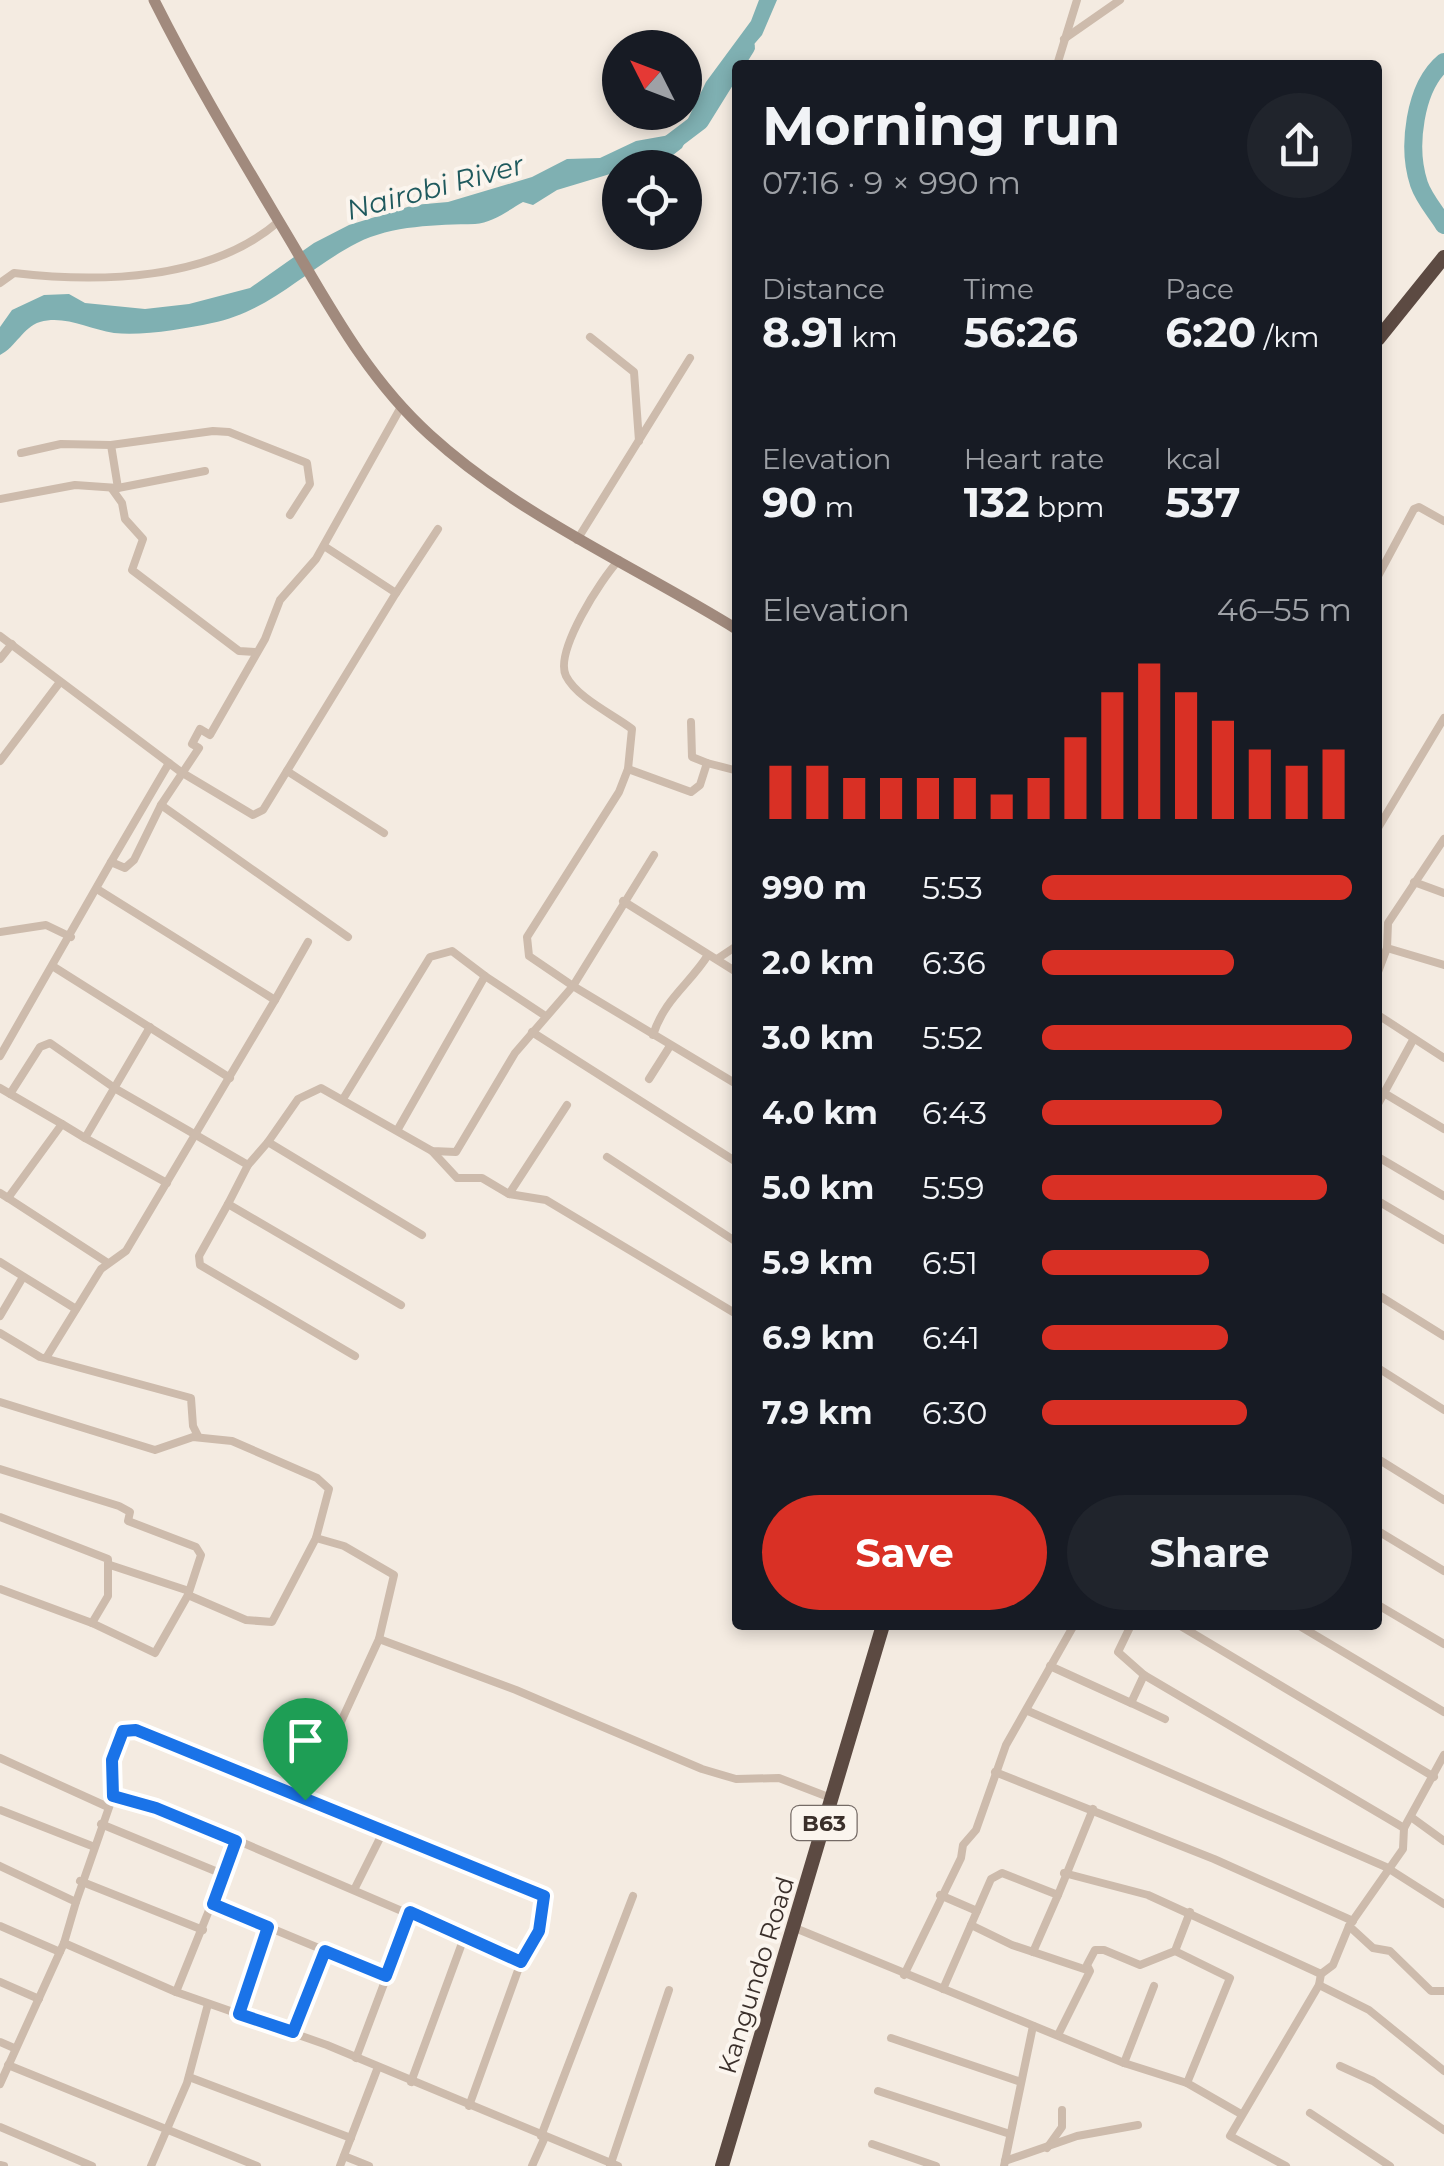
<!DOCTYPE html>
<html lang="en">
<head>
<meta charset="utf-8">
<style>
	:root { --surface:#171b24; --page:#20242c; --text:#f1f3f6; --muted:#9ea1a6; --accent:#d93025 }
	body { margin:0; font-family:Montserrat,sans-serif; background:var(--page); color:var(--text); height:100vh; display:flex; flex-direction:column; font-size:38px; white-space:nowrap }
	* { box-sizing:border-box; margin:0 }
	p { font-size:32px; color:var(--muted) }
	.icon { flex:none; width:55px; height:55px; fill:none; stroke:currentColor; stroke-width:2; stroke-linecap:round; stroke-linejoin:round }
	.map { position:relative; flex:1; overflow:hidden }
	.panel { position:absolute; left:732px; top:60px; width:650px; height:1570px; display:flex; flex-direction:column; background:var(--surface); border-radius:10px; box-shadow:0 5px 15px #0003 }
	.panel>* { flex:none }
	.needle { width:65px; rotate:312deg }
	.buttons { position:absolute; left:602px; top:30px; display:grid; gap:20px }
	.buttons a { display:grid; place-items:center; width:100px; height:100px; border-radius:50%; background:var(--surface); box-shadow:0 5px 15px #0003; font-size:50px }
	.pin { position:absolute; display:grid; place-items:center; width:85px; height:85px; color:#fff; margin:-102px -42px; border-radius:50% 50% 50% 0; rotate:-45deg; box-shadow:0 0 10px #0007 }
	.pin .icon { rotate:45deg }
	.round { display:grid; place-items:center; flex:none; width:105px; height:105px; border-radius:52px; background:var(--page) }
	.headline { display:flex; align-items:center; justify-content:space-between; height:170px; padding:0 30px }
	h1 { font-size:55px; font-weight:700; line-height:75px }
	.stats { display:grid; grid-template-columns:repeat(3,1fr); gap:15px; height:170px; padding:10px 30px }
	.stats div { display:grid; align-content:center }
	.stats b { font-size:42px; font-weight:700 }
	.stats small { font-size:28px; font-weight:400 }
	.stats p { font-size:28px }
	.chart { height:280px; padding:20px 30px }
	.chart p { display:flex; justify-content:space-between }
	.chart svg { width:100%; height:180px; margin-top:10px; stroke:var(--accent); stroke-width:6 }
	.button { display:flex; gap:20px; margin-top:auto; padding:20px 30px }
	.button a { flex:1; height:115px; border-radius:60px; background:var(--accent); color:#fff; font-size:40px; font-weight:700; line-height:115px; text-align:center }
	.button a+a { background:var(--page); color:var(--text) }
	ul { padding:0 30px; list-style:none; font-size:32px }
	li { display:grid; grid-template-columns:160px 120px 1fr; align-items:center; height:75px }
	li i { height:25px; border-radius:12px; background:var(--accent) }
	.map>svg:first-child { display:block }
	.water { fill:#7fb0b2 }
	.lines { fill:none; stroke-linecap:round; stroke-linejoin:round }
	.river { stroke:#7fb0b2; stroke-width:18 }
	.street { stroke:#cdbbac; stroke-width:8 }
	.secondary { stroke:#a18a7d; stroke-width:11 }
	.highway { stroke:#5c4a42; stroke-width:14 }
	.route-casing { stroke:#fff; stroke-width:20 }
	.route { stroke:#1a73e8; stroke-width:12 }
	.labels { text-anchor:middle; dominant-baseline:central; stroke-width:8; stroke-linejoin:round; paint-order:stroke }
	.shield { fill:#fbf5ee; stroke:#756b66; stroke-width:2.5 }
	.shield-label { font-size:22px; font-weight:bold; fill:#3b302b }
	.street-label { font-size:25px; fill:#3b302b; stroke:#fbf5ee }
	.water-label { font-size:28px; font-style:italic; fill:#1f5a5e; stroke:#fbf5ee }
</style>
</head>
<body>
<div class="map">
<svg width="1444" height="2166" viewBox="0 0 1444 2166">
	<rect width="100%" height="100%" fill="#f4ebe1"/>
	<path class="water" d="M759 0H777L762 35 706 100 682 148 673 155 620 168V171L557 190 533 205 523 202C509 210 492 223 475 224 437 225 392 225 357 243 308 268 269 312 212 323 184 329 143 336 114 333 88 329 65 315 40 322 23 327 16 347 0 355V327L12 310 44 295 69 294 85 303 145 309 189 304 250 288 314 243 349 225 414 205 448 202 532 177 567 159 600 158 636 141 681 133 706 82 751 21Z"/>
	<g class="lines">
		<g class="river">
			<path d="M1444 62C1414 87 1407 148 1419 184 1424 199 1436 212 1444 225"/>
			<path d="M671 143 700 121 746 47"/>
		</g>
		<g class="street">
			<path d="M1064 39 1120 0"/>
			<path d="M1057 65 1077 0"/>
			<path d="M0 283 14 273C99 283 210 281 278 222"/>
			<path d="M590 337 634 372 639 441"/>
			<path d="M111 445 118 488"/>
			<path d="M21 453 61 444 111 445 213 431 229 432 307 463 310 484 290 515"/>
			<path d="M112 489 122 503 125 519 143 539 132 570 239 651 255 652"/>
			<path d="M0 499 75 485 118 488 205 471"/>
			<path d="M577 540 690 358"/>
			<path d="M324 546 396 593 438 529"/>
			<path d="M619 560C601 579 554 652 566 676 577 698 614 715 632 729L628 769 619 792 527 937 529 956 573 986 654 855"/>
			<path d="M1378 576 1414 509 1419 507 1444 521"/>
			<path d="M0 636 181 772 253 815 263 810 396 593"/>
			<path d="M0 659 12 644"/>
			<path d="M691 722 692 757 707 763"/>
			<path d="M0 761 60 682"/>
			<path d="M628 769 691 792 700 785 707 763 738 771"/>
			<path d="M287 771 384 833"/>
			<path d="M161 805 348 937"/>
			<path d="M1378 828 1444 718"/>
			<path d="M111 862 169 763"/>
			<path d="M1414 882 1444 893"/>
			<path d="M623 901 738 973"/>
			<path d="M0 932 46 925 71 937"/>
			<path d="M1387 948 1444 965"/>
			<path d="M717 959 738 945"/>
			<path d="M54 967 230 1078"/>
			<path d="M1378 972 1387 948 1388 923 1444 839"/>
			<path d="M275 1000 308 942"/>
			<path d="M1378 1015 1444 1058"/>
			<path d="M532 1032 738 1163"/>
			<path d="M653 1035C665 998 689 985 708 955"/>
			<path d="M0 1056 111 862 125 868 134 860 161 805 199 748 192 744 200 729 210 735 265 639 280 600 316 559 401 407"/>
			<path d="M649 1079 670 1046"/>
			<path d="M0 1088 62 1124"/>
			<path d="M1384 1093 1444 1129"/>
			<path d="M10 1094 40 1047 50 1043 116 1089 248 1165"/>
			<path d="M343 1099 430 957 452 951 485 976"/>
			<path d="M1378 1104 1413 1040"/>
			<path d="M398 1129 485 976 544 1015"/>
			<path d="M85 1138 167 1183"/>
			<path d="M268 1142 298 1099 321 1088 432 1151 456 1152 515 1053 573 986 738 1085"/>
			<path d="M432 1151 457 1178H482L509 1194 546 1200 738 1315"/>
			<path d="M607 1157 738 1243"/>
			<path d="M1378 1157 1444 1196"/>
			<path d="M0 1193 8 1198 62 1124 85 1138 150 1027"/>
			<path d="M509 1194 567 1105"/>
			<path d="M8 1198 108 1263"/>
			<path d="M1378 1201 1444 1240"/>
			<path d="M228 1204 199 1256 200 1265 355 1356"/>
			<path d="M0 1262 76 1309"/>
			<path d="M1378 1295 1444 1336"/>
			<path d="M401 1305 228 1204 248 1165 268 1142 422 1235"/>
			<path d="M0 1316 23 1277"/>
			<path d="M0 1333 40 1357 191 1398 193 1426 198 1436"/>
			<path d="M46 1358 101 1269 126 1251 275 1000 97 889"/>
			<path d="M1378 1368 1444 1410"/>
			<path d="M0 1402 155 1450 193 1437 232 1441 317 1478 329 1489 316 1538 272 1622 246 1620 188 1595 155 1653 92 1623 0 1589"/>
			<path d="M1378 1459 1444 1500"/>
			<path d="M0 1469 119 1506 130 1512 128 1521 196 1547 201 1555 188 1595"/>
			<path d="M0 1517 108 1559V1596L92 1623"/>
			<path d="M1378 1531 1444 1571"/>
			<path d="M316 1538 344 1546 394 1575 379 1639 516 1690 702 1769 736 1779 779 1778 831 1798"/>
			<path d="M110 1565 189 1591"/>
			<path d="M1378 1605 1444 1644"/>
			<path d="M1131 1625 1118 1652 1144 1675 1404 1828"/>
			<path d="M1179 1625 1434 1777"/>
			<path d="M1298 1625 1444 1712"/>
			<path d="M1050 1666 1131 1703 1144 1675"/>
			<path d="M1131 1703 1165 1719"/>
			<path d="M1028 1711 1386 1867 1444 1904"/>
			<path d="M0 1758 108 1807"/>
			<path d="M995 1772 1214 1859 1353 1921"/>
			<path d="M113 1796 206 1827 521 1962 469 2106"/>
			<path d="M305 1800 379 1639"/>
			<path d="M0 1810 92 1846"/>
			<path d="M1411 1817 1444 1841"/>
			<path d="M101 1824 225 1875"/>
			<path d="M383 1832 544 1896 539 1931 521 1962"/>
			<path d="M237 1841 176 1992 327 2045 618 2166"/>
			<path d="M0 1866 76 1902 64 1943 176 1992"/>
			<path d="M1064 1873 1148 1895 1321 1974"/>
			<path d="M80 1881 203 1930"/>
			<path d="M940 1895 977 1911"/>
			<path d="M76 1902 113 1796 112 1760 123 1731 130 1729 383 1832 355 1888"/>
			<path d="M213 1904 386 1976"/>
			<path d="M971 1925 1012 1945 1087 1970"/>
			<path d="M0 1926 60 1952"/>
			<path d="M1349 1926 1373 1948 1390 1951 1431 1991H1444"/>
			<path d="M795 1928 1124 2063 1187 2083 1241 2114"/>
			<path d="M1175 1951 1230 1978 1187 2083"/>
			<path d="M1033 1952 1058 1895"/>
			<path d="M904 1975 961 1858 963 1845 976 1830 1006 1745 1074 1625"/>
			<path d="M0 1982 39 1999"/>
			<path d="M1319 1985 1369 2010 1444 2071"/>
			<path d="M943 1989 991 1879 1002 1873 1058 1895 1093 1809"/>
			<path d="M239 2014 268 1927"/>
			<path d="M293 2032 325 1951"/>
			<path d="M1058 2035 1090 1971 1087 1965 1095 1950H1104L1140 1965 1175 1951 1190 1912"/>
			<path d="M891 2038 1021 2082"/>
			<path d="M0 2042 14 2048"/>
			<path d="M356 2058 411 1912"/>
			<path d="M1124 2063 1154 1986"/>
			<path d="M8 2065 257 2166"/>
			<path d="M1340 2066 1373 2081 1444 2130"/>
			<path d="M189 2077 351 2138"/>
			<path d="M411 2082 465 1935"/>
			<path d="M0 2084 64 1943"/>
			<path d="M878 2091 1010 2134"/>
			<path d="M1310 2113 1390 2166"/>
			<path d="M0 2127 92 2166"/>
			<path d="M541 2136 633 1896"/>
			<path d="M872 2144 936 2166"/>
			<path d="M1047 2148 1062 2127V2110"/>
			<path d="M344 2156 369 2166"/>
			<path d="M1005 2161 1077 2136 1138 2125"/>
			<path d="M0 2165 4 2166"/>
			<path d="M151 2166 187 2083 208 2004"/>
			<path d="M340 2166 378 2067"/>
			<path d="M532 2166 545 2137"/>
			<path d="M610 2166 669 1990"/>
			<path d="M1004 2166 1033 2026"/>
			<path d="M1286 2166 1230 2136 1319 1985 1321 1974 1333 1965 1349 1926 1403 1849 1404 1828 1444 1755"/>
		</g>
		<path class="secondary" d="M154 0C196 84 245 164 293 245 333 313 370 381 430 435 520 517 635 566 738 630"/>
		<g class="highway">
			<path d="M1378 339 1444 257"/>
			<path d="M722 2166 883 1625"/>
		</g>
	</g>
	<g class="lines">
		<defs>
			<path id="route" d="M136 1730 544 1896 539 1931 521 1962 410 1912 386 1976 325 1951 293 2032 239 2014 268 1927 213 1904 236 1841 156 1808 113 1796 112 1760 123 1731Z"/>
		</defs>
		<use href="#route" class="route-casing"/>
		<use href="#route" class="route"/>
	</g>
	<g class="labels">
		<rect class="shield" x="791.5" y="1806" width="65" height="34" rx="8"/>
		<g class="shield-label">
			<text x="824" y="1823">B63</text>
		</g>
		<g class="street-label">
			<text transform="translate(756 1975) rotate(-73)">Kangundo Road</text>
		</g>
		<g class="water-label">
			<text transform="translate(435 187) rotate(-15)">Nairobi River</text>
		</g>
	</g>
</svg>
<div class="buttons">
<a><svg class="needle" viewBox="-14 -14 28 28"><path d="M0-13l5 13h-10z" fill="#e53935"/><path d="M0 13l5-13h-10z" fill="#9ea1a6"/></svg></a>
<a><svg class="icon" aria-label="locate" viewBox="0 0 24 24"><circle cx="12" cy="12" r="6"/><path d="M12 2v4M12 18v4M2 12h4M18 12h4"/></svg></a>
</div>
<div class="pin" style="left:305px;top:1800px;background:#1e9e55"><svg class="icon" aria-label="arrive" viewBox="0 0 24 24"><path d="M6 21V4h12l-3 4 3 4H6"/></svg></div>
<section class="panel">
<div class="headline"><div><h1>Morning run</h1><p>07:16 · 9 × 990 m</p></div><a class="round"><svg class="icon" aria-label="share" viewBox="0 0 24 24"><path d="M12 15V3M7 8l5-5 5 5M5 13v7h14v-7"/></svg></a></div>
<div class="stats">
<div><p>Distance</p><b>8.91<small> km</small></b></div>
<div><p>Time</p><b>56:26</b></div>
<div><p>Pace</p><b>6:20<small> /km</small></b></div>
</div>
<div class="stats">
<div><p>Elevation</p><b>90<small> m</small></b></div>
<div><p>Heart rate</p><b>132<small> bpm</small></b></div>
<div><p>kcal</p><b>537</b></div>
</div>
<div class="chart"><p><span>Elevation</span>46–55 m</p>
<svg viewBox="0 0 160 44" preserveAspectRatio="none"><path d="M5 44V31M15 44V31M25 44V34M35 44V34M45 44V34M55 44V34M65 44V38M75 44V34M85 44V24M95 44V13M105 44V6M115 44V13M125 44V20M135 44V27M145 44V31M155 44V27"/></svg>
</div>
<ul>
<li><b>990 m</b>5:53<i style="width:100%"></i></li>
<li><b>2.0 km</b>6:36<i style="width:62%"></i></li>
<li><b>3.0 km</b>5:52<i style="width:100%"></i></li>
<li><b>4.0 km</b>6:43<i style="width:58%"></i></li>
<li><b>5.0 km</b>5:59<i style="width:92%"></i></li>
<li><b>5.9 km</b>6:51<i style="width:54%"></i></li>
<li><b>6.9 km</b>6:41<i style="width:60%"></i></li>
<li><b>7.9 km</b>6:30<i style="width:66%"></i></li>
</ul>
<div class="button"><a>Save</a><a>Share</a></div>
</section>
</div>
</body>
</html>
